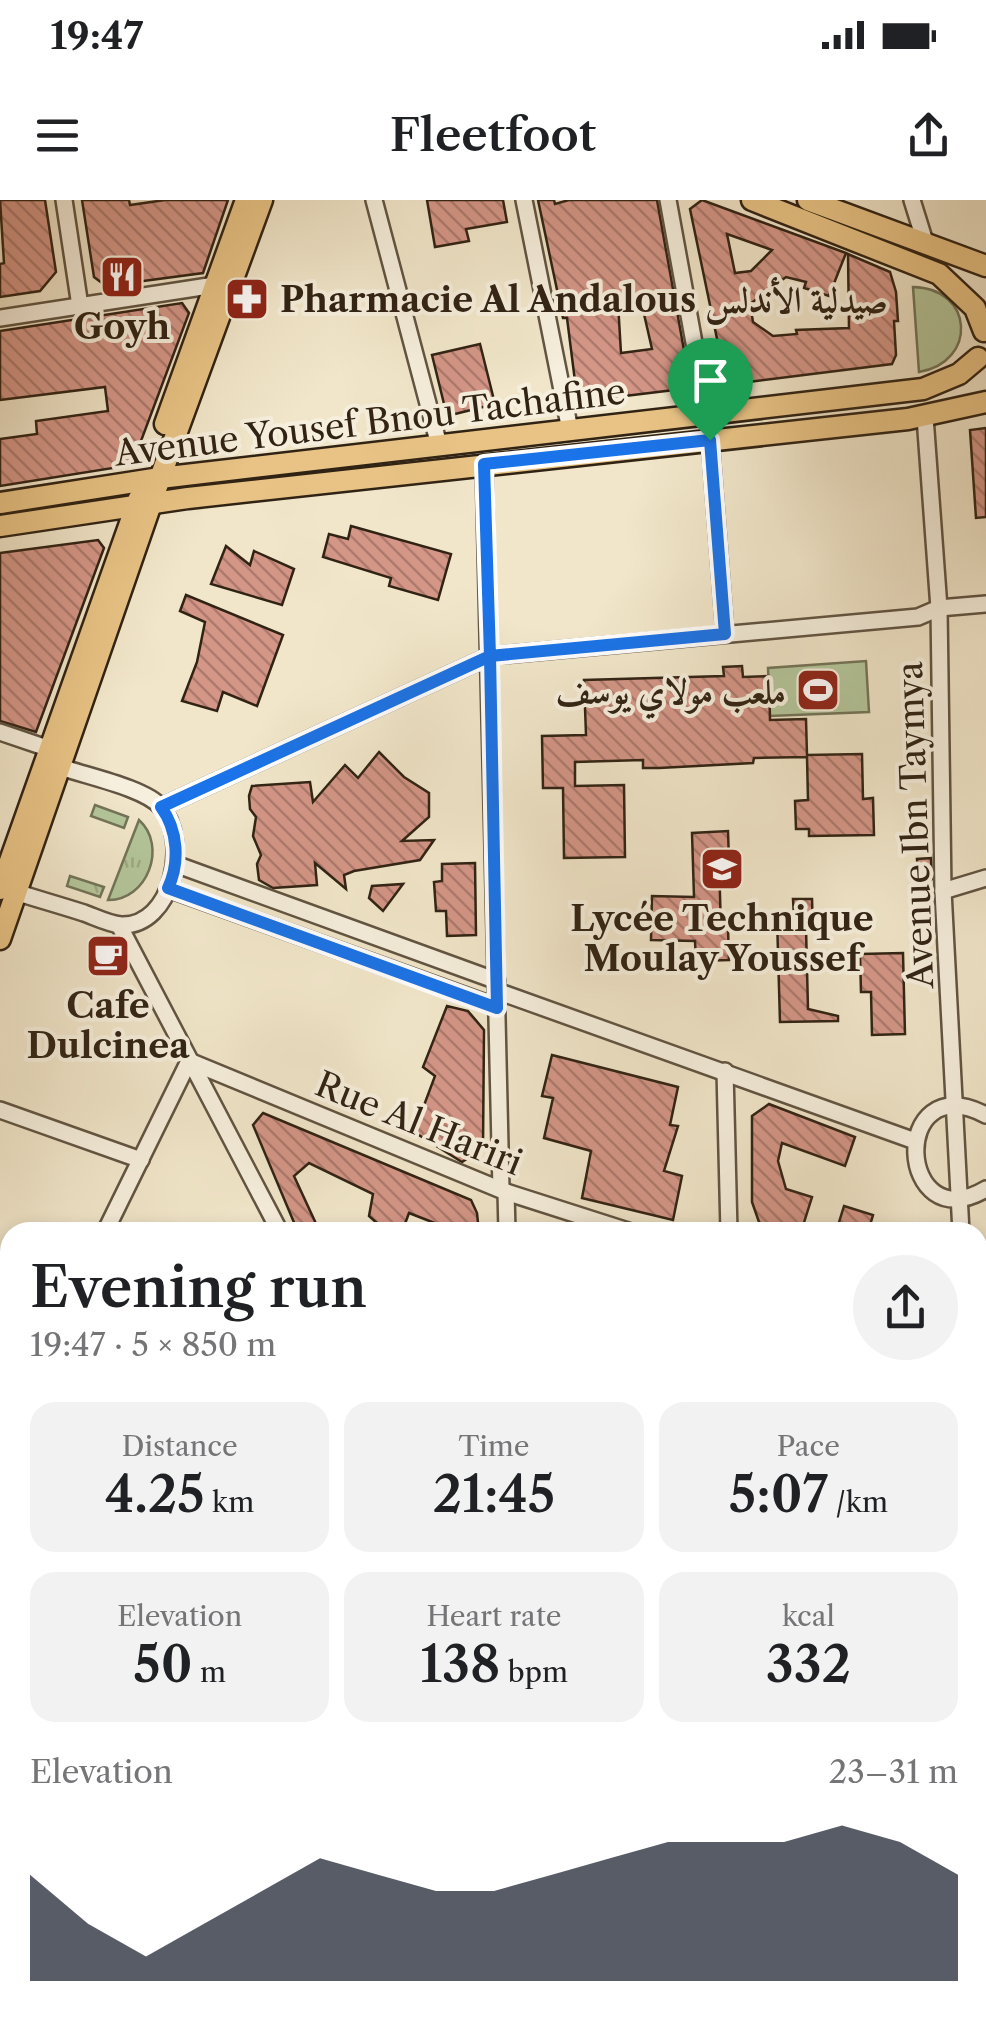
<!DOCTYPE html>
<html lang="en">
<head>
<meta charset="utf-8">
<style>
	:root { --surface:#fff; --page:#f2f2f2; --text:#202124; --muted:#757577; --accent:#111827 }
	body { margin:0; font-family:"Libre Caslon Text",Amiri,serif; background:var(--page); color:var(--text); height:100vh; display:flex; flex-direction:column; font-size:38px; white-space:nowrap }
	* { box-sizing:border-box; margin:0 }
	p { font-size:32px; color:var(--muted) }
	.icon { flex:none; width:55px; height:55px; fill:none; stroke:currentColor; stroke-width:2; stroke-linecap:round; stroke-linejoin:round }
	.map { position:relative; flex:1; overflow:hidden }
	.details { position:absolute; left:0px; top:1022px; width:988px; height:812px; display:flex; flex-direction:column; background:var(--surface); border-radius:30px 30px 0 0; box-shadow:0 5px 15px #0003 }
	.details>* { flex:none }
	.pin { position:absolute; display:grid; place-items:center; width:85px; height:85px; color:#fff; margin:-102px -42px; border-radius:50% 50% 50% 0; rotate:-45deg; box-shadow:0 0 10px #0007 }
	.pin .icon { rotate:45deg }
	.round { display:grid; place-items:center; flex:none; width:105px; height:105px; border-radius:52px; background:var(--page) }
	.summary { display:flex; align-items:center; justify-content:space-between; height:170px; padding:0 30px }
	h1 { font-size:55px; font-weight:600; line-height:75px }
	.metrics { display:grid; grid-template-columns:repeat(3,1fr); gap:15px; height:170px; padding:10px 30px }
	.metrics div { display:grid; align-content:center; border-radius:25px; background:var(--page); text-align:center }
	.metrics b { font-size:50px; font-weight:600 }
	.metrics small { font-size:28px; font-weight:400 }
	.metrics p { font-size:28px }
	.chart { height:280px; padding:20px 30px }
	.chart p { display:flex; justify-content:space-between }
	.chart svg { width:100%; height:180px; margin-top:10px; fill:var(--accent); opacity:.7 }
	.status { display:flex; justify-content:space-between; align-items:center; height:70px; padding:0 50px; background:var(--surface); direction:ltr }
	.status svg { height:28px; fill:currentColor }
	header { display:flex; justify-content:space-between; align-items:center; height:130px; padding:0 30px; background:var(--surface); font-size:45px; font-weight:600 }
	.map>svg:first-child { display:block }
	.grass { fill:url(#grass-tufts); stroke:#727458; stroke-width:2.5 }
	.park { fill:#b4c69b; stroke:#727458; stroke-width:2.5 }
	.building { fill:url(#building-back-hatch); stroke:#312314; stroke-width:2.5; fill-rule:evenodd }
	.lines { fill:none; stroke-linecap:round; stroke-linejoin:round }
	.minor-casing { stroke:#615442; stroke-width:20 }
	.major-casing { stroke:#312314; stroke-width:25 }
	.minor { stroke:#f6efdd; stroke-width:15 }
	.major { stroke:#e8c385; stroke-width:20 }
	.route-casing { stroke:#fff; stroke-width:20 }
	.route { stroke:#1a73e8; stroke-width:12 }
	.labels { text-anchor:middle; dominant-baseline:central; stroke-width:8; stroke-linejoin:round; paint-order:stroke }
	.poi-label { font-size:35px; font-weight:bold; fill:#312314; stroke:#f6efdd }
	.street-label { font-size:35px; fill:#312314; stroke:#f6efdd }
</style>
</head>
<body>
<div class="status"><b>19:47</b><svg viewBox="0 0 49 12"><path d="M0 12V9h3v3zM5 12V6h3v6zM10 12V3h3v9zM15 12V0h3v12zM26 1h20v11H26zM47 4h2v5h-2z"/></svg></div>
<header><svg class="icon" aria-label="menu" viewBox="0 0 24 24"><path d="M4 6h16M4 12h16M4 18h16"/></svg>Fleetfoot<svg class="icon" aria-label="share" viewBox="0 0 24 24"><path d="M12 15V3M7 8l5-5 5 5M5 13v7h14v-7"/></svg></header>
<div class="map">
<svg width="986" height="1833" viewBox="0 0 986 1833">
	<defs>
		<pattern id="grass-tufts" width="24" height="20" patternUnits="userSpaceOnUse" patternTransform="scale(2.5)"><rect width="24" height="20" fill="#b4c69b"/><path d="M3 7l-1-3M5 7V3M7 7l1-3M15 17l-1-3M17 17v-4M19 17l1-3" fill="none" stroke="#9baa85"/></pattern>
		<pattern id="building-back-hatch" width="6" height="6" patternUnits="userSpaceOnUse" patternTransform="scale(2.5)"><rect width="6" height="6" fill="#d49687"/><path d="M-1 5l2 2M0 0l6 6M5-1l2 2" fill="none" stroke="#ad7a6d"/></pattern>
	</defs>
	<rect width="100%" height="100%" fill="#f1e6ca"/>
	<filter id="stains"><feTurbulence type="fractalNoise" baseFrequency=".002" numOctaves="4"/><feColorMatrix values="0 0 0 0 .2 0 0 0 0 .09 0 0 0 0 .02 0 0 0 .5 -.17"/></filter>
	<radialGradient id="worn" r=".72"><stop offset=".6" stop-color="#630" stop-opacity="0"/><stop offset="1" stop-color="#630" stop-opacity=".3"/></radialGradient>
	<g class="grass">
		<path d="M95 605 128 617 124 628 91 616Z"/>
		<path d="M139 620C168 646 147 701 108 700Z"/>
		<path d="M70 676 104 687 100 697 67 686Z"/>
	</g>
	<g class="park">
		<path d="M913 87C974 88 978 162 919 172Z"/>
		<path d="M866 461 869 512 770 516 768 468Z"/>
	</g>
	<g class="building">
		<path d="M0 0H45L56 72 40 91 0 97V64L4 63Z"/>
		<path d="M82 0H129L130 5 165 0H228L203 73 106 86 94 77Z"/>
		<path d="M427 0H503L507 22 466 29 469 41 435 47Z"/>
		<path d="M538 0H554L555 4 569 0H657L689 178 682 189 584 201 577 197 567 118H563ZM641 101 652 149 621 153 618 103Z"/>
		<path d="M702 0 846 53 829 96 804 88 806 82 786 77 750 104 753 122 773 136 797 134 796 130 849 128 848 54 890 72 896 92 898 121H894L896 155 892 164 733 184 726 182 690 9ZM727 34 772 50 751 71 735 73Z"/>
		<path d="M182 103 189 113 132 265 0 286V239L37 234 36 221 108 211 105 187 0 200V131Z"/>
		<path d="M480 144 495 204 447 216 432 155Z"/>
		<path d="M986 228V317L976 318 970 230Z"/>
		<path d="M351 326 451 354 438 400 389 386 391 378 323 357 329 334 348 339Z"/>
		<path d="M98 340 104 348 36 532 0 521V353Z"/>
		<path d="M226 346 250 365 254 351 294 369 282 405 211 384Z"/>
		<path d="M186 395 283 435 257 506 223 492 217 511 182 501 197 462 205 422 180 411Z"/>
		<path d="M742 466 743 477 769 476 770 520 806 519 807 555 862 554 863 599 873 598 874 635 809 636V629H796L795 601 808 600 807 557 754 558 753 563 659 568H643V560L575 562V586L624 585 625 657 564 658 563 588H543L542 536 586 535 584 480 724 476 723 467Z"/>
		<path d="M379 552 404 577 429 593V617L402 641 434 640 420 660 354 671 344 675 346 689 315 663 317 685 273 688 259 680 257 664 261 655 253 636 256 617 250 609 249 596 252 586 310 582 313 602 345 565 358 578Z"/>
		<path d="M728 631 729 661 719 662 721 729H728L729 760 696 761 695 741 651 740 652 696 694 697 692 633Z"/>
		<path d="M931 658 932 679 918 680 917 659Z"/>
		<path d="M475 663 476 735 447 736 446 711H436L434 682 442 681V664Z"/>
		<path d="M403 684 383 711 369 698 372 686Z"/>
		<path d="M793 699H812L813 728H806L808 809 838 816V821L780 822 777 718 794 717Z"/>
		<path d="M903 753 905 834 872 835 871 792H861L860 754Z"/>
		<path d="M447 806 468 811 484 830 483 948 462 962 414 932 435 876 423 867Z"/>
		<path d="M552 855 678 887 670 925 678 926 664 971 682 976 673 1020 582 998 591 951 544 938 553 898 542 896Z"/>
		<path d="M769 904 855 937 845 966 782 943 778 961 786 989 812 997 801 1032 770 1031 759 1022 752 1002V916Z"/>
		<path d="M263 913 471 1000 477 1013 479 1032H444L445 1027 409 1013 402 1032H387L369 1016 373 994 309 963 294 976 318 1028 310 1032H298L253 925Z"/>
		<path d="M844 1006 873 1015 868 1032H836Z"/>
	</g>
	<g class="lines">
		<defs>
			<g id="minor">
				<path d="M64 0 80 106"/>
				<path d="M374 0 439 245"/>
				<path d="M524 0 570 230"/>
				<path d="M668 0 707 214"/>
				<path d="M912 0 926 45"/>
				<path d="M0 118 215 85"/>
				<path d="M925 217 939 408 943 691 961 1032"/>
				<path d="M710 239 725 434"/>
				<path d="M484 264 501 989"/>
				<path d="M0 532 50 549"/>
				<path d="M161 607 490 456 918 417 939 408 986 404"/>
				<path d="M175 664 497 781"/>
				<path d="M169 689 497 807"/>
				<path d="M9 690C34 698 59 705 84 713 95 717 109 724 121 725 173 727 190 640 161 607 145 588 86 576 61 567"/>
				<path d="M943 691 986 678"/>
				<path d="M119 725 280 1032"/>
				<path d="M497 791 915 941"/>
				<path d="M189 861 506 992 631 1032"/>
				<path d="M725 871 729 1032"/>
				<path d="M0 910 141 960"/>
				<path d="M986 915C888 865 897 1042 986 989"/>
				<path d="M506 992 507 1032"/>
				<path d="M105 1032 189 861"/>
				<path d="M0 1124 10 1126"/>
				<path d="M0 1240 10 1220"/>
				<path d="M978 1317 986 1319"/>
				<path d="M978 1333 986 1335"/>
				<path d="M0 1511 10 1509"/>
				<path d="M0 1583 10 1597"/>
				<path d="M0 1679 10 1673"/>
				<path d="M978 1685 986 1678"/>
				<path d="M0 1791 10 1758"/>
				<path d="M198 1825 210 1833"/>
				<path d="M354 1825 355 1833"/>
				<path d="M520 1825V1833"/>
				<path d="M701 1825 703 1833"/>
				<path d="M958 1825 964 1833"/>
				<path d="M143 1833 146 1825"/>
				<path d="M788 1833 798 1825"/>
			</g>
			<g id="major">
				<path d="M752 0 939 74 975 108 984 131"/>
				<path d="M808 0 986 66"/>
				<path d="M165 224 246 0"/>
				<path d="M0 303 160 278 923 189 959 174 978 158"/>
				<path d="M0 326 188 298 908 219 986 202"/>
				<path d="M0 689 139 298"/>
				<path d="M0 739 160 278 262 0"/>
			</g>
		</defs>
		<use href="#minor" class="minor-casing"/>
		<use href="#major" class="major-casing"/>
		<use href="#minor" class="minor"/>
		<use href="#major" class="major"/>
	</g>
	<g class="lines">
		<defs>
			<path id="route" d="M710 240 484 264 490 456 161 607C178 630 180 663 168 688L497 808 490 456 725 434 710 240"/>
		</defs>
		<use href="#route" class="route-casing"/>
		<use href="#route" class="route"/>
	</g>
	<defs>
		<symbol id="restaurant-square" viewBox="-11 -11 22 22"><rect x="-9" y="-9" width="18" height="18" rx="4" fill="#8f2418" stroke="#f6efdd"/><path d="M-5-6h1v4h1v-4h1v4h1v-4h1v5L-1.5 .5V6h-2V.5L-5-1ZM5-6V6H3V1.5H1.5Q1.5-4 5-6Z" fill="#fff"/></symbol>
		<symbol id="pharmacy-square" viewBox="-11 -11 22 22"><rect x="-9" y="-9" width="18" height="18" rx="4" fill="#8f2418" stroke="#f6efdd"/><path d="M-2-6h4v4h4v4h-4v4h-4v-4h-4v-4h4Z" fill="#fff"/></symbol>
		<symbol id="stadium-square" viewBox="-11 -11 22 22"><rect x="-9" y="-9" width="18" height="18" rx="4" fill="#8f2418" stroke="#f6efdd"/><path d="M0-5a6.5 5 0 1 0 0 10a6.5 5 0 1 0 0-10ZM-3.5-1.8h7v3.6h-7Z" fill="#fff"/></symbol>
		<symbol id="university-square" viewBox="-11 -11 22 22"><rect x="-9" y="-9" width="18" height="18" rx="4" fill="#8f2418" stroke="#f6efdd"/><path d="M0-5L7-2L0 1L-7-2ZM-4 1L0 2.5L4 1V4Q0 6-4 4Z" fill="#fff"/></symbol>
		<symbol id="cafe-square" viewBox="-11 -11 22 22"><rect x="-9" y="-9" width="18" height="18" rx="4" fill="#8f2418" stroke="#f6efdd"/><path d="M-5.5-4.5H6V0H3Q3 3.5 0 3.5H-2.5Q-5.5 3.5-5.5 0ZM3-3.2v2h1.7v-2ZM-6 4.5H4V6H-6Z" fill="#fff"/></symbol>
	</defs>
	<g fill-rule="evenodd">
		<use href="#restaurant-square" x="97" y="52" width="50" height="50"/>
		<use href="#pharmacy-square" x="222" y="74" width="50" height="50"/>
		<use href="#stadium-square" x="793" y="465" width="50" height="50"/>
		<use href="#university-square" x="697" y="644" width="50" height="50"/>
		<use href="#cafe-square" x="83" y="731" width="50" height="50"/>
	</g>
	<g class="labels">
		<g class="poi-label">
			<text x="280" y="99" text-anchor="start">Pharmacie Al Andalous صيدلية الأندلس</text>
			<text x="122" y="126">Goyh</text>
			<text x="786" y="490" text-anchor="end">ملعب مولاي يوسف</text>
			<text x="722" y="718">Lycée Technique<tspan x="722" dy="40">Moulay Youssef</tspan></text>
			<text x="108" y="805">Cafe<tspan x="108" dy="40">Dulcinea</tspan></text>
		</g>
		<g class="street-label">
			<text transform="translate(370 222) rotate(-7)">Avenue Yousef Bnou Tachafine</text>
			<text transform="translate(915 625) rotate(-92)">Avenue Ibn Taymya</text>
			<text transform="translate(419 923) rotate(22)">Rue Al Hariri</text>
		</g>
	</g>
	<rect width="100%" height="100%" filter="url(#stains)"/>
	<rect width="100%" height="100%" fill="url(#worn)"/>
</svg>
<div class="pin" style="left:710px;top:240px;background:#1e9e55"><svg class="icon" aria-label="arrive" viewBox="0 0 24 24"><path d="M6 21V4h12l-3 4 3 4H6"/></svg></div>
<section class="details">
<div class="summary"><div><h1>Evening run</h1><p>19:47 · 5 × 850 m</p></div><a class="round"><svg class="icon" aria-label="share" viewBox="0 0 24 24"><path d="M12 15V3M7 8l5-5 5 5M5 13v7h14v-7"/></svg></a></div>
<div class="metrics">
<div><p>Distance</p><b>4.25<small> km</small></b></div>
<div><p>Time</p><b>21:45</b></div>
<div><p>Pace</p><b>5:07<small> /km</small></b></div>
</div>
<div class="metrics">
<div><p>Elevation</p><b>50<small> m</small></b></div>
<div><p>Heart rate</p><b>138<small> bpm</small></b></div>
<div><p>kcal</p><b>332</b></div>
</div>
<div class="chart"><p><span>Elevation</span>23–31 m</p>
<svg viewBox="0 0 160 44" preserveAspectRatio="none"><path d="M0 44V18L10 30L20 38L30 30L40 22L50 14L60 18L70 22L80 22L90 18L100 14L110 10L120 10L130 10L140 6L150 10L160 18V44z"/></svg>
</div>
</section>
</div>
</body>
</html>
